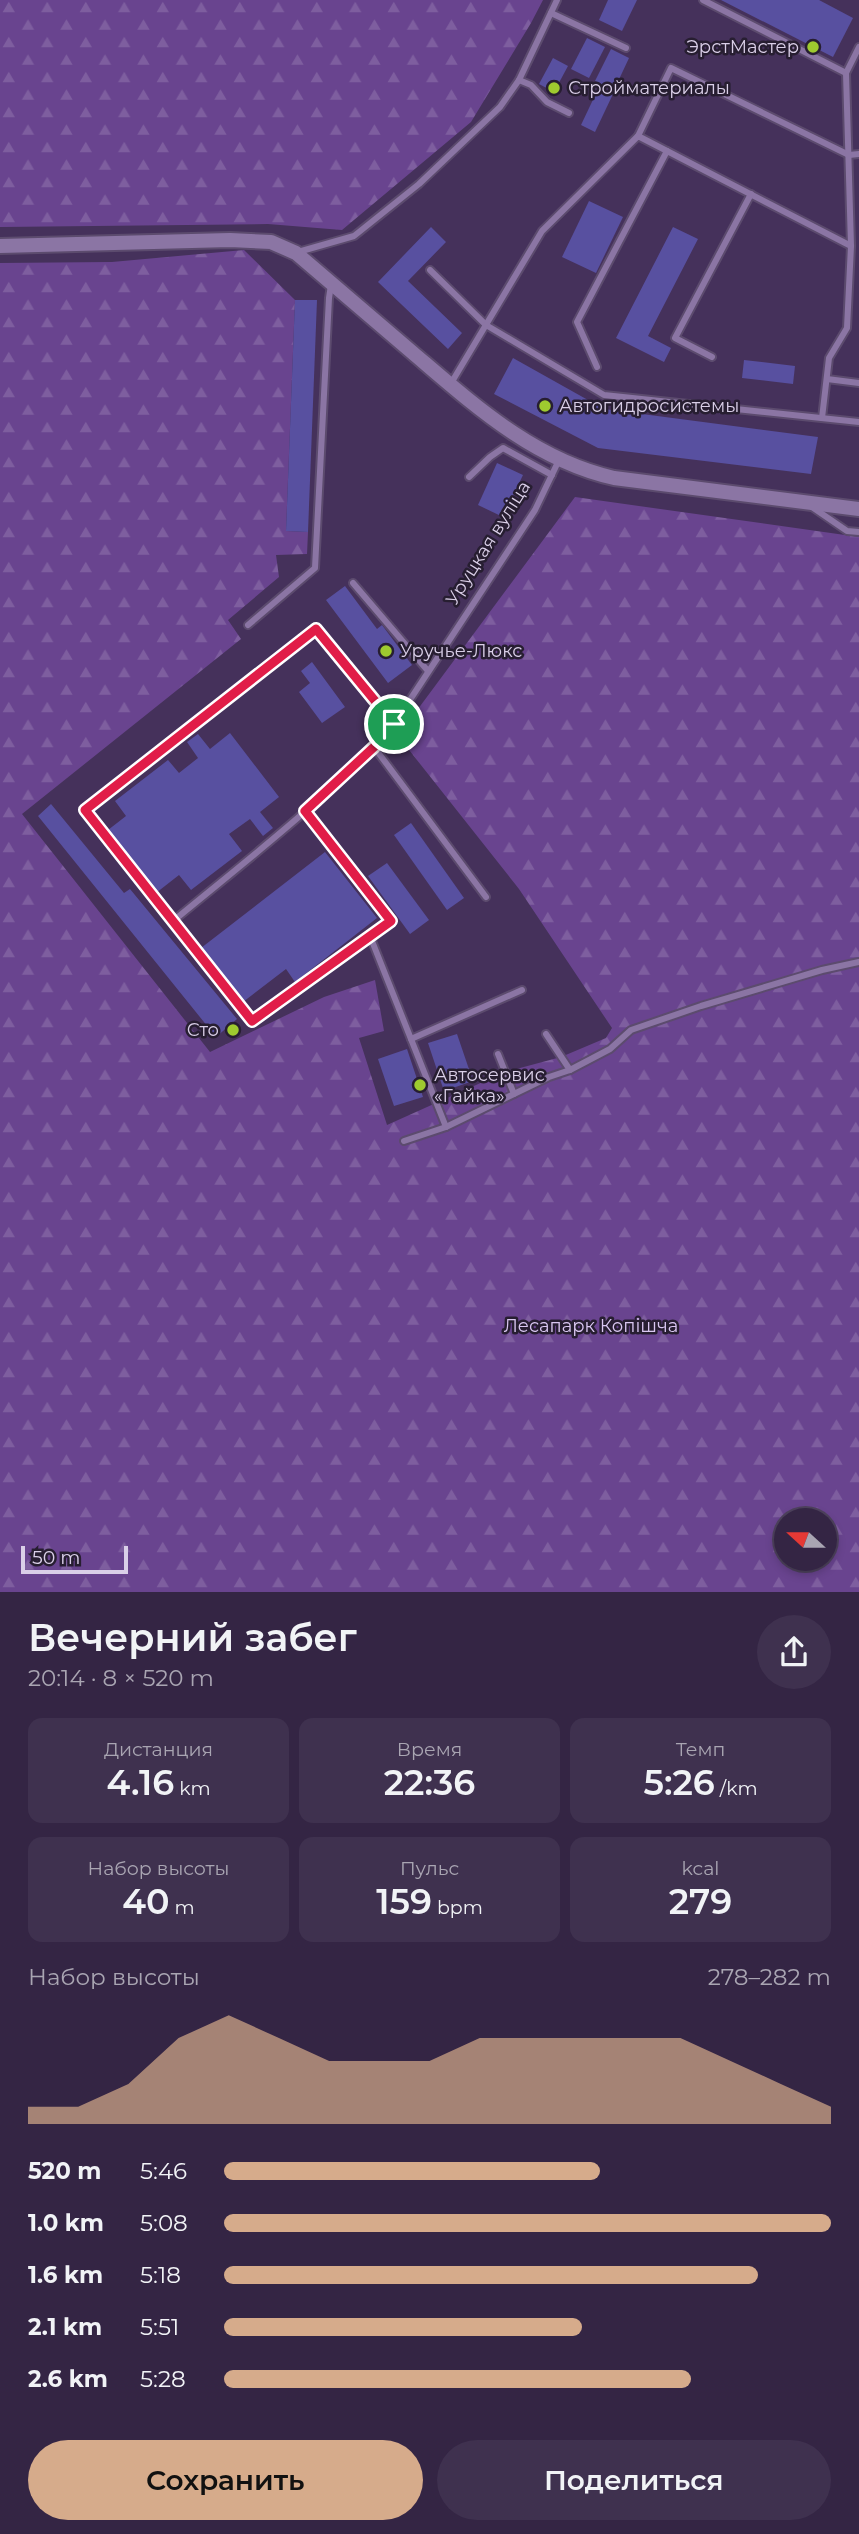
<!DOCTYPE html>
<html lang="ru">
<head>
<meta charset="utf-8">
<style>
	:root { --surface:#342544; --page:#3f314f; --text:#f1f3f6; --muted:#a9a5b2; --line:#4e425d; --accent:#d6ab8b }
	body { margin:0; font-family:Montserrat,sans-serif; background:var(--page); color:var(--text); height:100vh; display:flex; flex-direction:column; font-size:26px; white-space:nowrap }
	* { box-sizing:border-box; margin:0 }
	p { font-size:23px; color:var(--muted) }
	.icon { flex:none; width:38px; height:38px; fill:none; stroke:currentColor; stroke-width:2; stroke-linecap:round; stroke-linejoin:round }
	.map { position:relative; height:1592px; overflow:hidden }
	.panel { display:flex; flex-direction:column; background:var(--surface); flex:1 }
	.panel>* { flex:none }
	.needle { width:46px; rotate:291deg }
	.controls { position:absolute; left:774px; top:1508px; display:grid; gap:14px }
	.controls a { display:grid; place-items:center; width:63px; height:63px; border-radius:50%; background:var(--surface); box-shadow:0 4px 10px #0003,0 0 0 2px var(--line); font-size:35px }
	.scale { position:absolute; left:21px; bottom:18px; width:107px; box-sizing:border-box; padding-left:7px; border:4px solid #dacfe8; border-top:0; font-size:19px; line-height:24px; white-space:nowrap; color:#dacfe8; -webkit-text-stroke:5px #271e31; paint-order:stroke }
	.pin { position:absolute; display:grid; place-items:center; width:60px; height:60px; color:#fff; margin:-30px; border:4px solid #fff; border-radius:50%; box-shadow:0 2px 7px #0007 }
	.round { display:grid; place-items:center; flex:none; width:74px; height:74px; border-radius:37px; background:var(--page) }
	.overview { display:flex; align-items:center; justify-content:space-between; height:119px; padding:0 28px }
	h1 { font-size:38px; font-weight:600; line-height:52px }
	.metrics { display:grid; grid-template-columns:repeat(3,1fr); gap:10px; height:119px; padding:7px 28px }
	.metrics div { display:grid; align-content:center; border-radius:14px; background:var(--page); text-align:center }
	.metrics b { font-size:35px; font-weight:600 }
	.metrics small { font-size:19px; font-weight:400 }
	.metrics p { font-size:19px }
	.chart { height:196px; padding:14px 28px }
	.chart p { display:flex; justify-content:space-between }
	.chart svg { width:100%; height:126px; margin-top:7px; fill:var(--accent); opacity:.7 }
	.primary-button { display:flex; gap:14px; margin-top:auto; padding:14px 28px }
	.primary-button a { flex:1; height:80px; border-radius:42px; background:var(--accent); color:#111; font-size:28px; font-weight:600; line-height:80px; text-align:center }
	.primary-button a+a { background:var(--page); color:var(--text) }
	ul { padding:0 28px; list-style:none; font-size:23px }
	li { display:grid; grid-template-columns:112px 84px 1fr; align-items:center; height:52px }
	li i { height:18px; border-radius:9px; background:var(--accent) }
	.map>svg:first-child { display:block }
	.forest { fill:url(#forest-firs); fill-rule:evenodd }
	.building { fill:#5850a0 }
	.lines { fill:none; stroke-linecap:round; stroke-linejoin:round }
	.service-casing { stroke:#5c4b6e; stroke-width:10 }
	.tertiary-casing { stroke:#5c4b6e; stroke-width:18 }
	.service { stroke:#8b75a4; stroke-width:6 }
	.tertiary { stroke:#8b75a4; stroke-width:14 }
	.route-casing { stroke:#fff; stroke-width:14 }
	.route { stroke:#e11d48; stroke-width:9 }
	.poi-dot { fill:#9eca2f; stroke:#271e31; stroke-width:2.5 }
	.labels { text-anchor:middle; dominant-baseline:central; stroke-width:5; stroke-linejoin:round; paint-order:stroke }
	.poi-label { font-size:18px; fill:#dacfe8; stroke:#271e31; text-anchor:start }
	.street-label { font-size:18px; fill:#dacfe8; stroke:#271e31 }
	.park-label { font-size:18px; fill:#dac7f2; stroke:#271e31 }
</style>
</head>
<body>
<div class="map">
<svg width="859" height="1593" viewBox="0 0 859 1593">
	<defs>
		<pattern id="forest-firs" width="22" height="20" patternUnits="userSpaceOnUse" patternTransform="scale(1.75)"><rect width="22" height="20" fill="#69448f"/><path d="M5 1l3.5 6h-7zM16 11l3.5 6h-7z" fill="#7e5e9f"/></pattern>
	</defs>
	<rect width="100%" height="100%" fill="#45315b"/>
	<g class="forest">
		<path d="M0 0H543L531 23 471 122 342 230 268 224 0 227Z"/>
		<path d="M244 250 295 300 286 531 308 532 307 554 276 555 279 577 228 620 241 639 22 814 210 1052 324 997 375 980 384 1031 359 1038 387 1125 505 1072 561 1057 606 1038 612 1028 519 889 398 736 575 497 859 537V1592H0V263L112 262ZM786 1521H824V1559H786Z"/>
	</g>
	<g class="building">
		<path d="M608 0H637L622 31 599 20Z"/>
		<path d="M721 0H819L853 18 833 57Z"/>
		<path d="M587 38 605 47 589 78 571 69Z"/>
		<path d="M611 49 629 58 614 90 595 81Z"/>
		<path d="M553 58 568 66 554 92 539 84Z"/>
		<path d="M599 87 613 94 595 132 581 125Z"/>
		<path d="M589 201 623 217 596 273 562 257Z"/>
		<path d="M431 227 446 242 408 281 462 333 448 349 378 282Z"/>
		<path d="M673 227 698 239 648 336 671 348 664 362 616 338Z"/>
		<path d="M295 300H317L308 532 286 531Z"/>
		<path d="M513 358 604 409 818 437 811 474 598 448 494 394Z"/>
		<path d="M744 360 795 366 793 384 742 378Z"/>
		<path d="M497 463 523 475 503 517 478 505Z"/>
		<path d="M345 586 377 629 382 625 412 665 388 683 326 600Z"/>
		<path d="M312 662 345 707 322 723 299 692 310 683 301 671Z"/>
		<path d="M230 733 279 797 260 812 273 828 263 836 250 819 229 834 242 851 191 890 179 875 156 893 108 830 126 816 115 801 168 760 179 773 198 758 187 742 198 734 210 749Z"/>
		<path d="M51 804 124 893 130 889 237 1019 216 1037 38 816Z"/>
		<path d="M411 823 464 898 447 910 394 835Z"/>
		<path d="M325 852 377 918 295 982 286 969 243 1002 201 948Z"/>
		<path d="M387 863 429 920 410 934 368 876Z"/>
		<path d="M457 1034 473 1081 444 1091 428 1043Z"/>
		<path d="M407 1049 423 1097 394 1106 378 1059Z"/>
	</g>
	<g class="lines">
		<defs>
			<g id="service">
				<path d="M703 0 846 73"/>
				<path d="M551 13 626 48"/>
				<path d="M519 80 531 85 547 102 569 113"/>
				<path d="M638 136 671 68 849 155 859 154"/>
				<path d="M298 252 354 236 419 184 500 107 519 80 557 0"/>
				<path d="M430 270 486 325 604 395 859 422"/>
				<path d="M712 357 675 338 751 194"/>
				<path d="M597 367 577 322 667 151"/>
				<path d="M827 379 859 383"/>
				<path d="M450 385 542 231 638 136 851 246"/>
				<path d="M822 418 829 358 847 328 851 246 846 73 859 47"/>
				<path d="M469 477 490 457 503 448 552 475"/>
				<path d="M812 507 847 531 859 532"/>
				<path d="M353 583 428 671"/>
				<path d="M248 625 315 568 329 298 331 285"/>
				<path d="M394 724 316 629 85 810 172 922C248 859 329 798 394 724L535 510 559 460"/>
				<path d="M374 747 486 897"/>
				<path d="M172 922 252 1021 391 921 305 811"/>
				<path d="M370 936 446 1127"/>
				<path d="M546 1034 570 1070"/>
				<path d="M411 1039 522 990"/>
				<path d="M498 1054 514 1094"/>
				<path d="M404 1141 446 1127 549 1077 570 1070 610 1049 631 1030 701 1006 822 970 859 962"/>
			</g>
			<path id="tertiary" d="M0 246 230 240 271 242 296 253C335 286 374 320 413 353 474 405 534 460 614 478L859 509"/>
		</defs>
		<use href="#service" class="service-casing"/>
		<use href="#tertiary" class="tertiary-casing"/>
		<use href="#service" class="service"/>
		<use href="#tertiary" class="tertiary"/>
	</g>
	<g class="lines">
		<defs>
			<path id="route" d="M316 629 394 724 374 747 305 811 391 921 252 1021 85 810Z"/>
		</defs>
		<use href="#route" class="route-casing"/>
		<use href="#route" class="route"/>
	</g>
	<g class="poi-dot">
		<circle cx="813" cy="47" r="7"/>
		<circle cx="554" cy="88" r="7"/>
		<circle cx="545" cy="406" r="7"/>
		<circle cx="386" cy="651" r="7"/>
		<circle cx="233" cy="1030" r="7"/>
		<circle cx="420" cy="1085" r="7"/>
	</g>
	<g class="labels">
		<g class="poi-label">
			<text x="799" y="47" text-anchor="end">ЭрстМастер</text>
			<text x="568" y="88">Стройматериалы</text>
			<text x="559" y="406">Автогидросистемы</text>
			<text x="400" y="651">Уручье-Люкс</text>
			<text x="219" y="1030" text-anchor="end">Сто</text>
			<text x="434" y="1075">Автосервис<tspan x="434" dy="21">«Гайка»</tspan></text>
		</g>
		<g class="street-label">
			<text transform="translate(488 543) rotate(-58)">Уруцкая вуліца</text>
		</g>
		<g class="park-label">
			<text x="591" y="1326">Лесапарк Копішча</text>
		</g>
	</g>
</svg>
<div class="controls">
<a><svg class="needle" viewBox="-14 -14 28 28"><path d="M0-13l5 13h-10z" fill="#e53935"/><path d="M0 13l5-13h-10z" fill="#a9a5b2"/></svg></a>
</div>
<div class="scale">50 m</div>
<div class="pin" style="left:394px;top:724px;background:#1e9e55"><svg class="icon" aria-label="arrive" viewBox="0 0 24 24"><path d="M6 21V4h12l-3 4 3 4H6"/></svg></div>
</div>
<section class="panel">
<div class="overview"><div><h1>Вечерний забег</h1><p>20:14 · 8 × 520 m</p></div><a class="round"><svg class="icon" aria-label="share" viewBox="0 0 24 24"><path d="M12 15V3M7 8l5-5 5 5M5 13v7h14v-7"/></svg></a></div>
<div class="metrics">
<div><p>Дистанция</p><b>4.16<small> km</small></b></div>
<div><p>Время</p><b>22:36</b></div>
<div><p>Темп</p><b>5:26<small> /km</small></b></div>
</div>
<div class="metrics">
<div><p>Набор высоты</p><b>40<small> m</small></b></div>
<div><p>Пульс</p><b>159<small> bpm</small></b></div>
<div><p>kcal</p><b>279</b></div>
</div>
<div class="chart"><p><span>Набор высоты</span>278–282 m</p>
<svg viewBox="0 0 160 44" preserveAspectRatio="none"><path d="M0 44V38L10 38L20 30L30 14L40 6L50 14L60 22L70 22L80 22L90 14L100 14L110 14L120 14L130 14L140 22L150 30L160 38V44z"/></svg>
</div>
<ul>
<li><b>520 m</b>5:46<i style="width:62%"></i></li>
<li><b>1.0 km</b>5:08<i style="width:100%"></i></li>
<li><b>1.6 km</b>5:18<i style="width:88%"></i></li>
<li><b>2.1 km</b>5:51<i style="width:59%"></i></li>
<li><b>2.6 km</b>5:28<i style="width:77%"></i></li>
</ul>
<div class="primary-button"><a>Сохранить</a><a>Поделиться</a></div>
</section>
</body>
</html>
